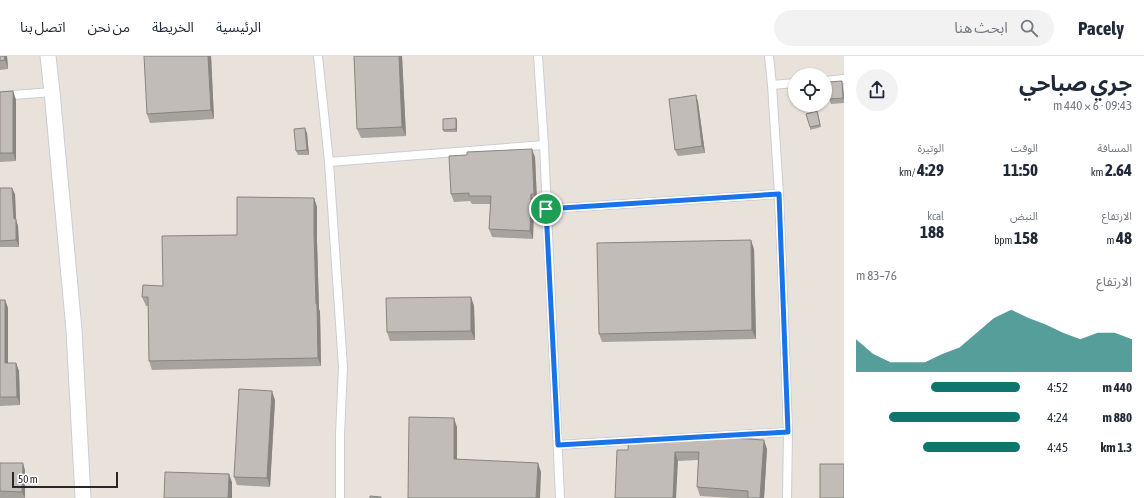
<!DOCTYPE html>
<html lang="ar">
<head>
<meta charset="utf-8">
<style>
	:root { --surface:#fff; --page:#f2f2f3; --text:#1f2937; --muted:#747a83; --line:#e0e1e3; --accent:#0f766e }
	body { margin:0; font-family:"Asap Condensed","Noto Sans Arabic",sans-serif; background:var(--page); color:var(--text); direction:rtl; height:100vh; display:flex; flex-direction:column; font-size:15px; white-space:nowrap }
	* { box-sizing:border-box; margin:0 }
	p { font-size:13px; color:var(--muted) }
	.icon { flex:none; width:22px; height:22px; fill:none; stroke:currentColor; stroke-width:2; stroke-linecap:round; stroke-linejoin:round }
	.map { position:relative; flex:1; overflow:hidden; direction:ltr }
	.panel { display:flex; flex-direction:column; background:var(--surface); width:300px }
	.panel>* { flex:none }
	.buttons { position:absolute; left:788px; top:12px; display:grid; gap:8px }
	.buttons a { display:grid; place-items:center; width:44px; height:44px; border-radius:50%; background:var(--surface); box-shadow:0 1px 3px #0004; font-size:20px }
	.scale { position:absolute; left:12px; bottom:10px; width:106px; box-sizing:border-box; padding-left:4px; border:2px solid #282828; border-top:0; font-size:11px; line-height:14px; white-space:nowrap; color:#282828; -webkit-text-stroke:3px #fff; paint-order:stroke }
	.pin { position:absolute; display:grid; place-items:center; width:34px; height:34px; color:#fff; margin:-17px; border:2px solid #fff; border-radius:50%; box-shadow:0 1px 4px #0007 }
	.round { display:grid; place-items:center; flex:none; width:42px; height:42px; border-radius:21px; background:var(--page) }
	.overview { display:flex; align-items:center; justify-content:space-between; height:68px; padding:0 12px }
	h1 { font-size:22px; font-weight:700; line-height:30px }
	.stats { display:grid; grid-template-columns:repeat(3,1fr); gap:6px; height:68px; padding:4px 12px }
	.stats div { display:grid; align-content:center }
	.stats b { font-size:17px; font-weight:700 }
	.stats small { font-size:11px; font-weight:400 }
	.stats p { font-size:11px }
	.chart { height:112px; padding:8px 12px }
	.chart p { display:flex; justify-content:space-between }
	.chart svg { width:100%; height:72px; margin-top:4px; fill:var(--accent); opacity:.7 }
	ul { padding:0 12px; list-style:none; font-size:13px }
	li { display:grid; grid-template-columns:64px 48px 1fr; align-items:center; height:30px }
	li i { height:10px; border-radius:5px; background:var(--accent) }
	header { display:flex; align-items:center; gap:24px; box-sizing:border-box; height:56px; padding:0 20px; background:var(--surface); border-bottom:1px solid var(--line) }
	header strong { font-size:19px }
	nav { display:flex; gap:22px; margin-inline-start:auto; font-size:14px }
	.search { width:280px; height:36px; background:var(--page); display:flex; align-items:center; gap:10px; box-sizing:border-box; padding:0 14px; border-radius:22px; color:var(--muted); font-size:15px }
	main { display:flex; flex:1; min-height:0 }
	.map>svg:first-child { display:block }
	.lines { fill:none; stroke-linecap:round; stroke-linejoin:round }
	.service-casing { stroke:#cacdd8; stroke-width:10 }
	.minor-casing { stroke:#cacdd8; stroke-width:17 }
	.service { stroke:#fff; stroke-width:8 }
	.minor { stroke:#fff; stroke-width:15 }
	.wall { fill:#a6a29e }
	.shaded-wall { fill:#878481 }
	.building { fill:#c1bcb8; stroke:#878481 }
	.route-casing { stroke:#fff; stroke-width:8 }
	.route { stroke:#1a73e8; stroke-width:5 }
</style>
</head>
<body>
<header>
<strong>Pacely</strong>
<div class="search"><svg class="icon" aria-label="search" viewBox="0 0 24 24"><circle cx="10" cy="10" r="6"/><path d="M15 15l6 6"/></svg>ابحث هنا</div>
<nav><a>الرئيسية</a><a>الخريطة</a><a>من نحن</a><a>اتصل بنا</a></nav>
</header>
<main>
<section class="panel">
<div class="overview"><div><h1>جري صباحي</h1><p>09:43 · 6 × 440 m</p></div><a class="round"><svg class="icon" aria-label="share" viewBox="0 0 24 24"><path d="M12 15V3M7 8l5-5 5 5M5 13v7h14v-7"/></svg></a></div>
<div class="stats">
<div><p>المسافة</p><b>2.64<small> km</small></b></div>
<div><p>الوقت</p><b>11:50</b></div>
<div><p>الوتيرة</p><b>4:29<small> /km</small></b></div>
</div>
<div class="stats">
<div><p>الارتفاع</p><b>48<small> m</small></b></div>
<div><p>النبض</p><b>158<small> bpm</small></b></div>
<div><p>kcal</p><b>188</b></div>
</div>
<div class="chart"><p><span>الارتفاع</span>76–83 m</p>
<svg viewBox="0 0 160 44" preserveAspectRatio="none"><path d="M0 44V24L10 33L20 38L30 38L40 38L50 33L60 29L70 20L80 11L90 6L100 11L110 15L120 20L130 24L140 20L150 20L160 24V44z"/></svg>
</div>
<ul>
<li><b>440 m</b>4:52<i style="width:54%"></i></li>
<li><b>880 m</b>4:24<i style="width:80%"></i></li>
<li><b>1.3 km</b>4:45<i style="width:59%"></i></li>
</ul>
</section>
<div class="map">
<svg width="844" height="442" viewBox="0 0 844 442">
	<rect width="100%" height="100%" fill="#e9e2db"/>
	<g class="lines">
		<defs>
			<g id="service">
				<path d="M318 0 329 106 343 311 340 379V442"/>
				<path d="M538 0 544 89 560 442"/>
				<path d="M769 0 772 29 779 138 784 262 788 376 787 442"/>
				<path d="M825 25 844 23"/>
				<path d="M772 29 795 27"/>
				<path d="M0 40 52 36"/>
				<path d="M329 106 544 89"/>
				<path d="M546 153 779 138"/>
				<path d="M665 383 788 376"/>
				<path d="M558 389 640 384"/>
			</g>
			<path id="minor" d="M48 0 52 36 74 274 83 442"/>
		</defs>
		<use href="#service" class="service-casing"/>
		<use href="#minor" class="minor-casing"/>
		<use href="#service" class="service"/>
		<use href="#minor" class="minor"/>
	</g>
	<g class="wall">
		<path d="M0 0H7L8 13 0 14Z"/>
		<path d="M211 0 214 63 150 67 147 58Z"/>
		<path d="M354 0H402L406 80 361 82 357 73Z"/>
		<path d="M843 30 844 47 831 48 829 43Z"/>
		<path d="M13 35 16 44V105L0 106V36Z"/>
		<path d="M696 39 698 46 705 97 678 100 675 94Z"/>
		<path d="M818 57 821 71 810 74V71Z"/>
		<path d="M456 62 457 65V76H444L443 74Z"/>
		<path d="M307 77 309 99H298L296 95Z"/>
		<path d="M535 101 537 146H534L533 183 492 181 489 173 491 148H472L470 145 454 146 451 138Z"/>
		<path d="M0 132 15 138 16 164 18 170 19 191H0Z"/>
		<path d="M314 142 317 151V185L319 253 320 256 321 310 152 314 149 305 148 250H146L142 241 163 230 237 179Z"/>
		<path d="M754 193 756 283 602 286 599 278Z"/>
		<path d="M471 241 474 250 475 284 390 285 387 276Z"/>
		<path d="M0 244H5L8 252V307H16L19 315 20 349 0 350Z"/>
		<path d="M275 344 270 431 237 429 234 421Z"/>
		<path d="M675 383 767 393 764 442H733L700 440 697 431 698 404 678 405 628 394Z"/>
		<path d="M0 407 25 414V442H0Z"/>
	</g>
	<g class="shaded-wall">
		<path d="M4 0H7L8 13 5 4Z"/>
		<path d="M208 0H211L214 63 211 54Z"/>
		<path d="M399 0H402L406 80 402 71Z"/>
		<path d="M842 25 843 30 844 46 843 42Z"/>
		<path d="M13 35 16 44V105L13 97Z"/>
		<path d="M696 39 698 46 705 97 702 90Z"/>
		<path d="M456 62 457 65V76L456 73Z"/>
		<path d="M305 72 307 77 309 99 307 94Z"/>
		<path d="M532 93 535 101 537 146 534 138Z"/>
		<path d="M12 132 15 138 16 164 18 170 19 191 16 184 14 163Z"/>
		<path d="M531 138 534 146 533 183 530 175Z"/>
		<path d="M314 142 317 151V185L319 253 320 256 321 310 318 302 314 177Z"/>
		<path d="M751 184 754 193 756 283 752 274Z"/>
		<path d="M471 241 474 250 475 284 471 275Z"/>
		<path d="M5 244 8 252V316L5 307Z"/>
		<path d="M16 307 19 315 20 349 17 341Z"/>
		<path d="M272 335 275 344 270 431 267 422Z"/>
		<path d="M454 362 457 371V411L454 403Z"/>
		<path d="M764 384 767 393 764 442H760Z"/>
		<path d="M675 396 678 405 676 442H673Z"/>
		<path d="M23 407 25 414V442L22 436Z"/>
		<path d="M538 407 541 416 540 442H536Z"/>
		<path d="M229 418 232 426V442H228Z"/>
	</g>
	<g class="building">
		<path d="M0 0H4L5 4 0 5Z"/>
		<path d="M144 0H208L211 54 147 58Z"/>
		<path d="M354 0H399L402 71 357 73Z"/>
		<path d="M842 25 843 42 829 43 828 26Z"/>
		<path d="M13 35V97H0V36Z"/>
		<path d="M696 39 702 90 675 94 669 43Z"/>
		<path d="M817 55 820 69 810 71 806 58Z"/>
		<path d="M456 62V73L443 74V63Z"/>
		<path d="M305 72 307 94 296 95 294 73Z"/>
		<path d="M532 93 534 138H531L530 175 489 173 491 140H469V137L451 138 449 100 467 99V96Z"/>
		<path d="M0 132H12L14 163H16V184L0 185Z"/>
		<path d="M237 141 314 142V177L316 248H317L318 302 149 305 148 241H142L143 229 163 230 162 180 237 179Z"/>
		<path d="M751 184 752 274 599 278 597 187Z"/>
		<path d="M471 241V275L387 276 386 242Z"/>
		<path d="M0 244H5V307H16L17 341H0Z"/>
		<path d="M239 333 272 335 267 422 234 421Z"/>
		<path d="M409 361 454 362V403L538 407 536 442H408Z"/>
		<path d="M700 380 764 384 760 442H748V435L697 431 699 396H675L673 442H615L617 394H628L629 382 644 381 675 382V383L700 382Z"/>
		<path d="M0 407H23L22 436 0 435Z"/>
		<rect x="820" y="408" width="24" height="34"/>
		<path d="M165 416 229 418 228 442H164Z"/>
		<path d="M370 440 381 441V442H370Z"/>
	</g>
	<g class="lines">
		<defs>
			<path id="route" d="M779 138 788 376 558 389 546 153Z"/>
		</defs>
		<use href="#route" class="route-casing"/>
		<use href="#route" class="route"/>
	</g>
</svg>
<div class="buttons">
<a><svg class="icon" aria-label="locate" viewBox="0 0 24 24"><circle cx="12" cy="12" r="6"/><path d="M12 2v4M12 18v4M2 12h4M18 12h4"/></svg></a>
</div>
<div class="scale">50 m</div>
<div class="pin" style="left:546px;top:153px;background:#1e9e55"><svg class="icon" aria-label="arrive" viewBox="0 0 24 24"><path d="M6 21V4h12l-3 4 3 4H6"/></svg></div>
</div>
</main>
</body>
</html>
